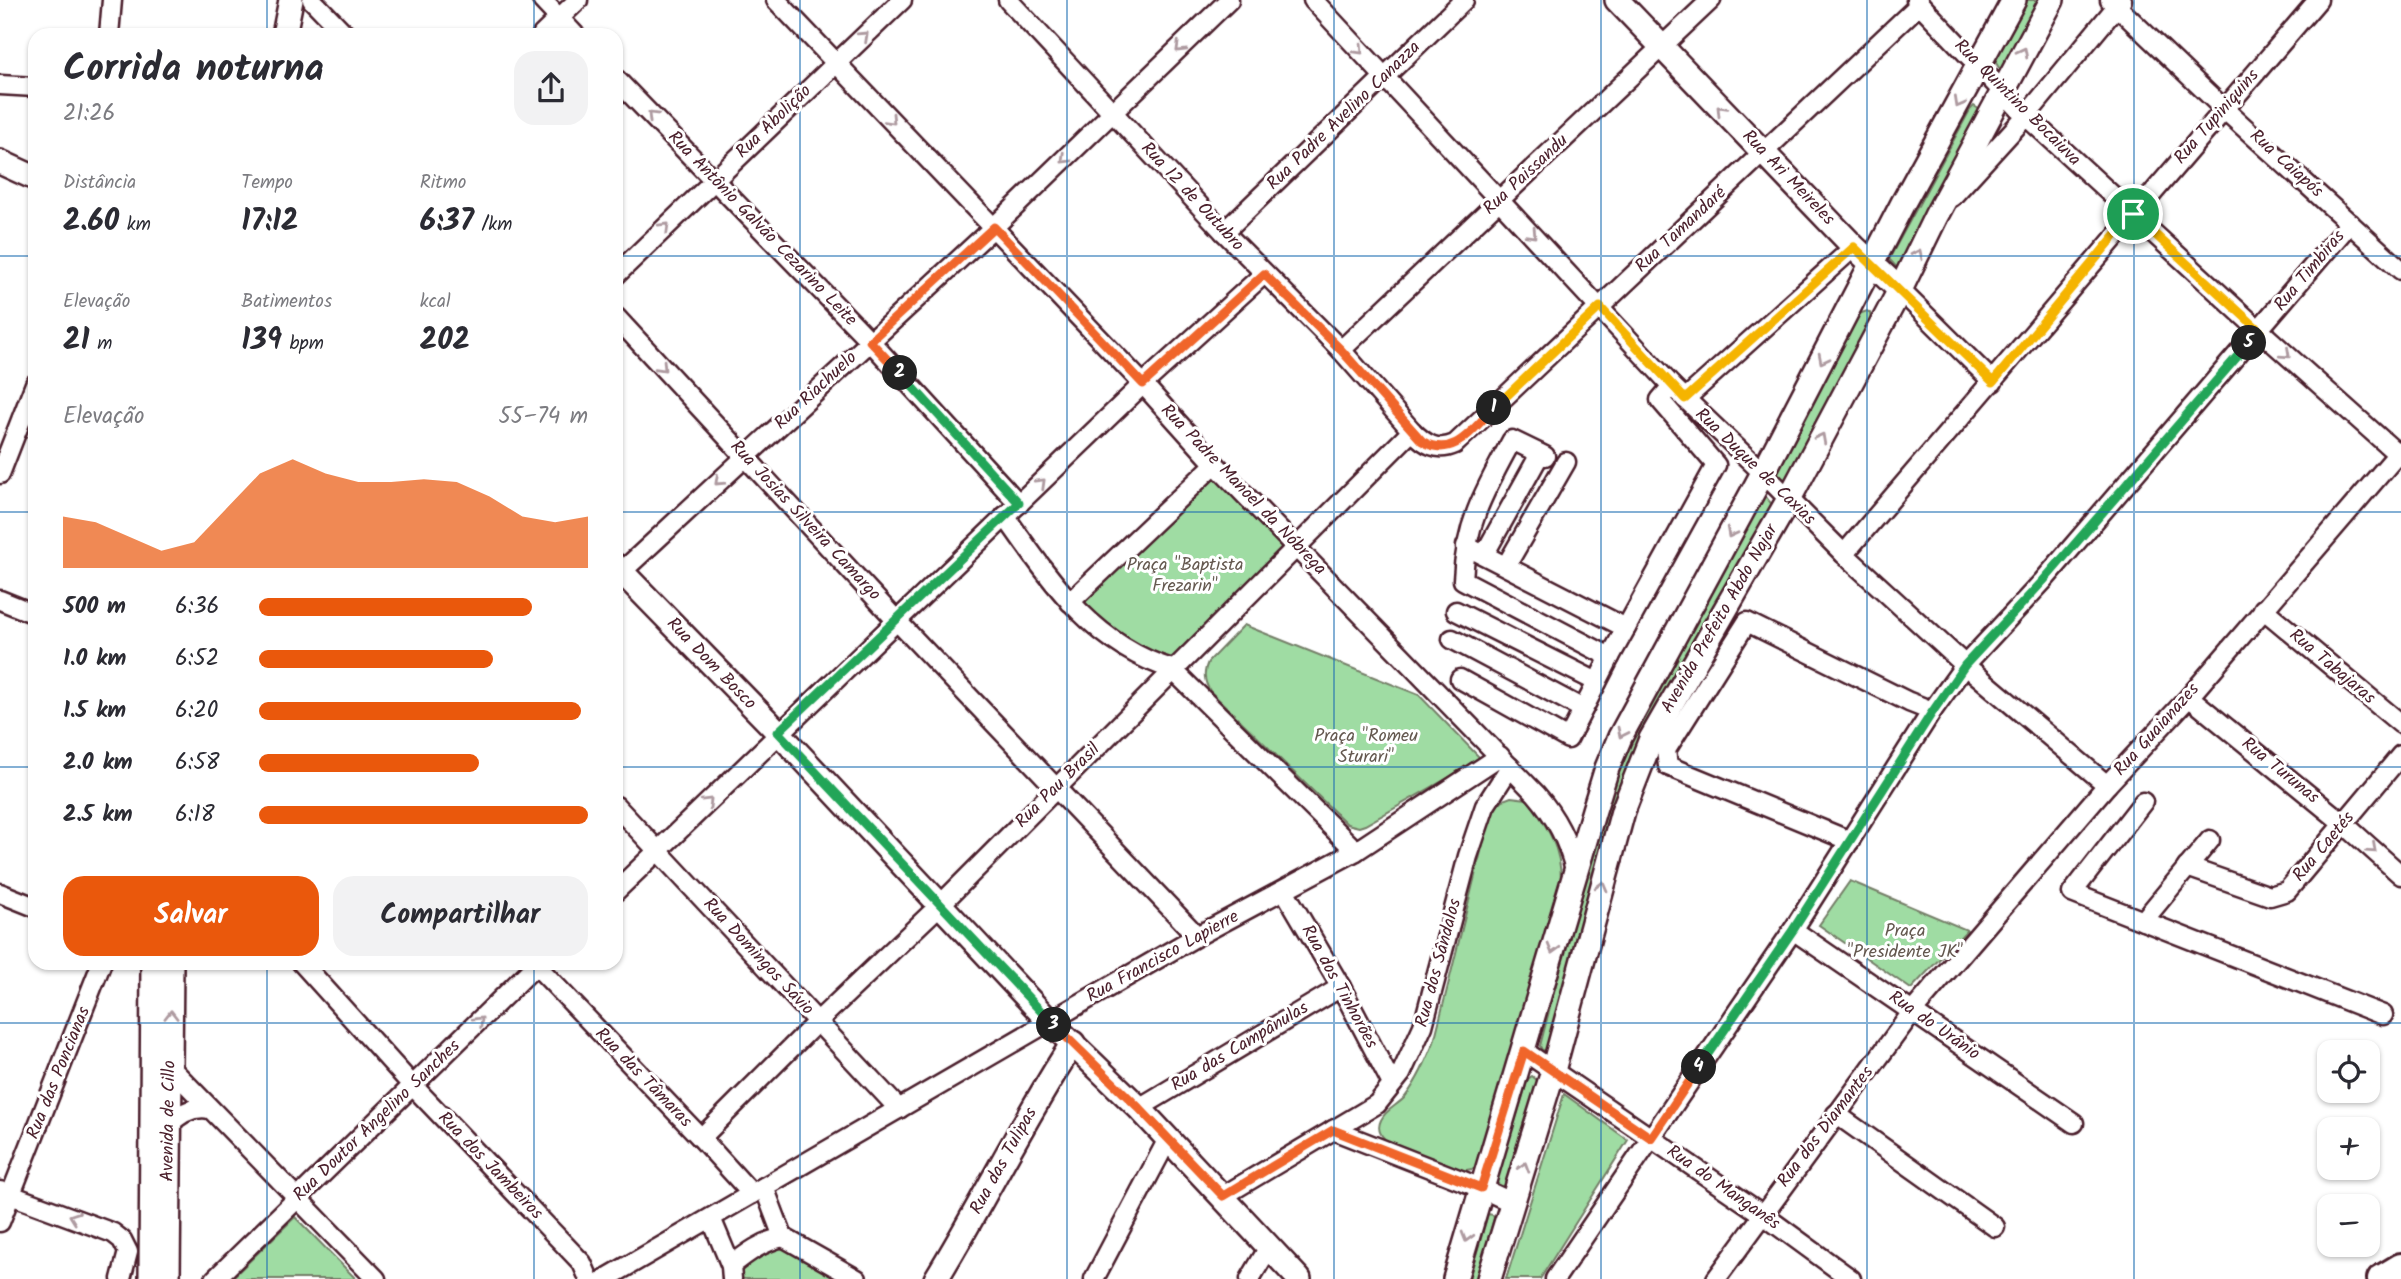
<!DOCTYPE html>
<html lang="pt">
<head>
<meta charset="utf-8">
<style>
	:root { --surface:#fff; --page:#f2f2f3; --text:#2b2b33; --muted:#7c7c81; --accent:#ea580c }
	body { margin:0; font-family:Kalam,sans-serif; background:var(--page); color:var(--text); height:100vh; display:flex; flex-direction:column; font-size:26px; white-space:nowrap }
	* { box-sizing:border-box; margin:0 }
	p { font-size:23px; color:var(--muted) }
	.icon { flex:none; width:38px; height:38px; fill:none; stroke:currentColor; stroke-width:2; stroke-linecap:round; stroke-linejoin:round }
	.map { position:relative; flex:1; overflow:hidden }
	.sheet { position:absolute; left:28px; top:28px; width:595px; height:942px; display:flex; flex-direction:column; background:var(--surface); border-radius:21px; box-shadow:0 2px 5px #0004 }
	.sheet>* { flex:none }
	.fabs { position:absolute; left:2317px; top:1040px; display:grid; gap:14px }
	.fabs a { display:grid; place-items:center; width:63px; height:63px; border-radius:14px; background:var(--surface); box-shadow:0 2px 5px #0004; font-size:35px }
	.pin { position:absolute; display:grid; place-items:center; width:60px; height:60px; color:#fff; margin:-30px; border:4px solid #fff; border-radius:50%; box-shadow:0 2px 7px #0007 }
	.km { position:absolute; width:35px; height:35px; margin:-18px; border-radius:50%; background:#222; color:#fff; font-size:19px; line-height:35px; text-align:center }
	.round { display:grid; place-items:center; flex:none; width:74px; height:74px; border-radius:21px; background:var(--page) }
	.overview { display:flex; align-items:center; justify-content:space-between; height:119px; padding:0 35px }
	h1 { font-size:38px; font-weight:700; line-height:52px }
	.stats { display:grid; grid-template-columns:repeat(3,1fr); gap:10px; height:119px; padding:7px 35px }
	.stats div { display:grid; align-content:center }
	.stats b { font-size:30px; font-weight:700 }
	.stats small { font-size:19px; font-weight:400 }
	.stats p { font-size:19px }
	.chart { height:196px; padding:14px 35px }
	.chart p { display:flex; justify-content:space-between }
	.chart svg { width:100%; height:126px; margin-top:7px; fill:var(--accent); opacity:.7 }
	.cta { display:flex; gap:14px; margin-top:auto; padding:14px 35px }
	.cta a { flex:1; height:80px; border-radius:21px; background:var(--accent); color:#fff; font-size:28px; font-weight:700; line-height:80px; text-align:center }
	.cta a+a { background:var(--page); color:var(--text) }
	ul { padding:0 35px; list-style:none; font-size:23px }
	li { display:grid; grid-template-columns:112px 84px 1fr; align-items:center; height:52px }
	li i { height:18px; border-radius:9px; background:var(--accent) }
	.map>svg:first-child { display:block }
	.park { fill:#9fdca3; stroke:#747e67; stroke-width:2 }
	.lines { fill:none; stroke-linecap:round; stroke-linejoin:round }
	.minor-casing { stroke:#4a1f2b; stroke-width:23 }
	.major-casing { stroke:#4a1f2b; stroke-width:28 }
	.highway-casing { stroke:#4a1f2b; stroke-width:32 }
	.minor { stroke:#fff; stroke-width:18 }
	.major { stroke:#fff; stroke-width:23 }
	.highway { stroke:#fff; stroke-width:26 }
	.oneway { stroke:#ae9aa0 }
	.split-1-casing { stroke:#fff; stroke-width:14 }
	.split-2-casing { stroke:#fff; stroke-width:14 }
	.split-3-casing { stroke:#fff; stroke-width:14 }
	.split-4-casing { stroke:#fff; stroke-width:14 }
	.split-5-casing { stroke:#fff; stroke-width:14 }
	.split-6-casing { stroke:#fff; stroke-width:14 }
	.split-1 { stroke:#f5b400; stroke-width:9 }
	.split-2 { stroke:#f0652b; stroke-width:9 }
	.split-3 { stroke:#22a559; stroke-width:9 }
	.split-4 { stroke:#f0652b; stroke-width:9 }
	.split-5 { stroke:#22a559; stroke-width:9 }
	.split-6 { stroke:#f5b400; stroke-width:9 }
	.grid { fill:none; stroke:#1f6fb2; stroke-width:2; stroke-opacity:0.55 }
	.labels { text-anchor:middle; dominant-baseline:central; stroke-width:6; stroke-linejoin:round; paint-order:stroke }
	.street-label { font-size:18px; fill:#4a1f2b; stroke:#fff }
	.park-label { font-size:18px; fill:#64584f; stroke:#fff }
</style>
</head>
<body>
<div class="map">
<svg width="2401" height="1279" viewBox="0 0 2401 1279">
	<rect width="100%" height="100%" fill="#fff"/>
	<filter id="ink" filterUnits="userSpaceOnUse"><feTurbulence type="fractalNoise" baseFrequency=".0143" numOctaves="2"/><feDisplacementMap in="SourceGraphic" scale="14" xChannelSelector="R" yChannelSelector="G"/><feConvolveMatrix kernelMatrix="1 2 1 2 8 2 1 2 1" color-interpolation-filters="sRGB"/></filter>
	<g filter="url(#ink)">
		<g class="park">
			<path d="M2025 0H2043L2003 68H1999L1993 58Z"/>
			<path d="M1974 106 1982 111 1900 271 1889 259 1970 110Z"/>
			<path d="M1867 311 1870 313 1871 321 1789 476 1785 479 1777 477 1776 467 1859 314Z"/>
			<path d="M1216 473 1289 545 1170 663 1153 658 1081 605Z"/>
			<path d="M1763 493 1773 506 1635 756 1548 1051 1542 1050 1540 1046 1583 880 1622 755Z"/>
			<path d="M1244 625 1419 695 1481 759 1365 825 1359 827 1347 824 1210 691C1204 681 1203 673 1208 662Z"/>
			<path d="M1511 797 1527 799C1548 825 1562 851 1561 884L1478 1165 1472 1169 1460 1171 1390 1143C1382 1138 1376 1130 1381 1120 1385 1110 1398 1105 1405 1097 1418 1080 1426 1061 1434 1042L1491 811 1503 800Z"/>
			<path d="M1850 881 1967 930 1911 989 1819 925Z"/>
			<path d="M1532 1076 1538 1081V1090L1507 1187 1502 1190 1497 1187 1496 1182 1528 1079Z"/>
			<path d="M1564 1094 1628 1140 1540 1279H1506Z"/>
			<path d="M1488 1214 1493 1215 1494 1218 1485 1251 1483 1279H1469Z"/>
			<path d="M295 1217 356 1279H231Z"/>
			<path d="M783 1237 846 1279H737C738 1259 768 1247 783 1237Z"/>
		</g>
		<g class="lines">
			<defs>
				<g id="minor">
					<path d="M312 0 346 35"/>
					<path d="M542 0 575 35"/>
					<path d="M776 0 1143 384 1215 464 1536 794C1556 817 1568 840 1575 870"/>
					<path d="M1008 0 1224 232 1341 350 1412 431C1425 444 1437 452 1455 444L1920 4"/>
					<path d="M1313 0 1672 386 1763 473 1844 554 1965 665 2107 785"/>
					<path d="M1916 0 2026 116 2260 331 2401 457"/>
					<path d="M2110 0 2224 109 2401 270"/>
					<path d="M109 35 112 0"/>
					<path d="M542 35 578 0"/>
					<path d="M616 79 870 341 1019 504"/>
					<path d="M0 85 35 87"/>
					<path d="M1952 197 2026 116 2122 0"/>
					<path d="M1224 232 1464 0"/>
					<path d="M616 275 902 0"/>
					<path d="M1900 290 1993 382"/>
					<path d="M616 317 896 620 1197 936"/>
					<path d="M1341 350 1711 0"/>
					<path d="M1685 399 1854 247"/>
					<path d="M1545 456 1512 440C1486 488 1465 523 1463 580L1610 657"/>
					<path d="M0 474 35 384"/>
					<path d="M1005 516C1051 581 1093 645 1172 669L1356 851"/>
					<path d="M1466 546 1626 628"/>
					<path d="M1844 554 2318 0"/>
					<path d="M1484 555 1540 454"/>
					<path d="M1506 566 1566 462"/>
					<path d="M616 577 994 227 1229 0"/>
					<path d="M0 600 35 614"/>
					<path d="M1070 602 1215 464"/>
					<path d="M2263 609 2401 724"/>
					<path d="M1456 611 1597 682"/>
					<path d="M1452 639 1583 709"/>
					<path d="M1460 679 1568 739 1610 657 1716 465 1660 400 1672 386"/>
					<path d="M2189 697 2343 823 2401 875"/>
					<path d="M2143 802 2072 893 2383 1015"/>
					<path d="M616 806 899 1109"/>
					<path d="M1850 841 1668 766 1666 750 1747 622 1909 702 1932 711"/>
					<path d="M2187 867 2270 896 2287 891 2401 755"/>
					<path d="M1284 890 1341 987 1392 1084"/>
					<path d="M616 891 1143 384 1264 274"/>
					<path d="M0 893 35 907"/>
					<path d="M2143 921 2210 840"/>
					<path d="M1793 930 2074 1123"/>
					<path d="M301 962 412 1085 582 1263 589 1279"/>
					<path d="M533 962 701 1138 752 1194"/>
					<path d="M1524 1051 1762 1214 1851 1279"/>
					<path d="M170 1067 376 1279"/>
					<path d="M1139 1108 1341 987"/>
					<path d="M1836 1114 1995 1227"/>
					<path d="M169 1125C180 1113 193 1106 210 1109"/>
					<path d="M1333 1130 1481 1188 1513 1203"/>
					<path d="M701 1138 818 1021 940 905 1412 431"/>
					<path d="M764 1187 783 1237 857 1279"/>
					<path d="M0 1191 113 1233 122 1240 128 1252 121 1279"/>
					<path d="M1223 1196 1377 1104 1401 1074 1423 1026 1468 856 1485 806 1510 767"/>
					<path d="M711 1218 731 1266 732 1279"/>
					<path d="M0 1222 102 962"/>
					<path d="M731 1266C747 1253 762 1242 783 1237"/>
					<path d="M215 1279 539 962"/>
					<path d="M605 1279 1197 936 1356 851 1500 756"/>
					<path d="M1094 1279 1168 1139"/>
					<path d="M1250 1279 1269 1247"/>
					<path d="M1555 1279 1793 930 1932 711 1965 665 2043 581 2350 223"/>
					<path d="M1716 1279 1913 1011 2107 785 2189 697 2401 450"/>
				</g>
				<g id="major">
					<path d="M1617 0 1854 247 1900 290"/>
					<path d="M284 35 291 0"/>
					<path d="M0 162 35 178"/>
					<path d="M616 566 778 732 1050 1022 1139 1108 1299 1279"/>
					<path d="M151 1279 153 962"/>
					<path d="M168 1279 171 962"/>
					<path d="M936 1279C984 1201 1023 1119 1073 1043"/>
					<path d="M1455 1279 1594 810 1607 768 1620 737 1763 473 1903 203 2014 0"/>
					<path d="M1489 1279 1551 1078 1623 811 1651 739 1789 499 1900 290 1936 216 2052 0"/>
				</g>
				<path id="highway" d="M2381 1279 2401 1267"/>
			</defs>
			<use href="#minor" class="minor-casing"/>
			<use href="#major" class="major-casing"/>
			<use href="#highway" class="highway-casing"/>
			<use href="#minor" class="minor"/>
			<use href="#major" class="major"/>
			<use href="#highway" class="highway"/>
		</g>
		<defs><path id="oneway-chevron" d="M-2-3.5L2.5 0L-2 3.5" fill="none" stroke-width="1.6" stroke-linecap="round" stroke-linejoin="round" transform="scale(1.75)"/></defs>
		<g class="oneway">
			<use href="#oneway-chevron" transform="translate(864 36) rotate(-43)"/>
			<use href="#oneway-chevron" transform="translate(1180 48) rotate(136)"/>
			<use href="#oneway-chevron" transform="translate(1359 50) rotate(47)"/>
			<use href="#oneway-chevron" transform="translate(2023 52) rotate(-62)"/>
			<use href="#oneway-chevron" transform="translate(1959 103) rotate(119)"/>
			<use href="#oneway-chevron" transform="translate(1721 110) rotate(-134)"/>
			<use href="#oneway-chevron" transform="translate(652 116) rotate(-135)"/>
			<use href="#oneway-chevron" transform="translate(891 120) rotate(46)"/>
			<use href="#oneway-chevron" transform="translate(1065 159) rotate(136)"/>
			<use href="#oneway-chevron" transform="translate(665 227) rotate(-44)"/>
			<use href="#oneway-chevron" transform="translate(1532 234) rotate(47)"/>
			<use href="#oneway-chevron" transform="translate(1918 254) rotate(-64)"/>
			<use href="#oneway-chevron" transform="translate(2286 354) rotate(42)"/>
			<use href="#oneway-chevron" transform="translate(1823 359) rotate(117)"/>
			<use href="#oneway-chevron" transform="translate(662 367) rotate(47)"/>
			<use href="#oneway-chevron" transform="translate(1821 438) rotate(-62)"/>
			<use href="#oneway-chevron" transform="translate(719 481) rotate(137)"/>
			<use href="#oneway-chevron" transform="translate(1041 483) rotate(-44)"/>
			<use href="#oneway-chevron" transform="translate(1731 533) rotate(118)"/>
			<use href="#oneway-chevron" transform="translate(1622 733) rotate(116)"/>
			<use href="#oneway-chevron" transform="translate(708 802) rotate(-45)"/>
			<use href="#oneway-chevron" transform="translate(2372 849) rotate(42)"/>
			<use href="#oneway-chevron" transform="translate(1602 886) rotate(-75)"/>
			<use href="#oneway-chevron" transform="translate(1553 949) rotate(106)"/>
			<use href="#oneway-chevron" transform="translate(171 1015) rotate(-90)"/>
			<use href="#oneway-chevron" transform="translate(479 1021) rotate(-44)"/>
			<use href="#oneway-chevron" transform="translate(1524 1167) rotate(-73)"/>
			<use href="#oneway-chevron" transform="translate(74 1217) rotate(-160)"/>
			<use href="#oneway-chevron" transform="translate(1467 1237) rotate(106)"/>
		</g>
	</g>
	<g class="lines" filter="url(#ink)">
		<defs>
			<path id="split-1" d="M1494 408 1600 307 1685 399 1854 247 1993 382 2133 214"/>
			<path id="split-2" d="M900 373 870 341 994 227 1143 384 1264 274 1341 350 1422 441C1454 460 1472 429 1494 408"/>
			<path id="split-3" d="M900 373 1019 503 778 732 1054 1025"/>
			<path id="split-4" d="M1054 1025 1139 1108 1223 1196 1333 1130 1481 1188 1524 1051 1651 1138 1699 1067"/>
			<path id="split-5" d="M1699 1067 1793 930 1933 711 1965 665 2043 581 2249 343"/>
			<path id="split-6" d="M2133 214 2260 331 2249 343"/>
		</defs>
		<use href="#split-1" class="split-1-casing"/>
		<use href="#split-2" class="split-2-casing"/>
		<use href="#split-3" class="split-3-casing"/>
		<use href="#split-4" class="split-4-casing"/>
		<use href="#split-5" class="split-5-casing"/>
		<use href="#split-6" class="split-6-casing"/>
		<use href="#split-1" class="split-1"/>
		<use href="#split-2" class="split-2"/>
		<use href="#split-3" class="split-3"/>
		<use href="#split-4" class="split-4"/>
		<use href="#split-5" class="split-5"/>
		<use href="#split-6" class="split-6"/>
	</g>
	<path class="grid" d="M267 0V35M534 0V35M800 0V1279M1067 0V1279M1334 0V1279M1601 0V1279M1867 0V1279M2134 0V1279M0 256H35M616 256H2401M0 512H35M616 512H2401M0 767H35M616 767H2401M267 962V1279M534 962V1279M0 1023H2401"/>
	<g class="labels">
		<g class="street-label">
			<text transform="translate(2017 103) rotate(45)">Rua Quintino Bocaiuva</text>
			<text transform="translate(1344 116) rotate(-44)">Rua Padre Avelino Canazza</text>
			<text transform="translate(2217 117) rotate(-49)">Rua Tupiniquins</text>
			<text transform="translate(774 122) rotate(-44)">Rua Abolição</text>
			<text transform="translate(2286 164) rotate(42)">Rua Caiapós</text>
			<text transform="translate(1526 175) rotate(-43)">Rua Paissandu</text>
			<text transform="translate(1788 178) rotate(46)">Rua Ari Meireles</text>
			<text transform="translate(1192 197) rotate(47)">Rua 12 de Outubro</text>
			<text transform="translate(762 229) rotate(46)">Rua Antônio Galvão Cezarino Leite</text>
			<text transform="translate(1681 230) rotate(-43)">Rua Tamandaré</text>
			<text transform="translate(2310 271) rotate(-50)">Rua Timbiras</text>
			<text transform="translate(816 391) rotate(-43)">Rua Riachuelo</text>
			<text transform="translate(1755 467) rotate(44)">Rua Duque de Caxias</text>
			<text transform="translate(1243 490) rotate(46)">Rua Padre Manoel da Nóbrega</text>
			<text transform="translate(805 521) rotate(47)">Rua Josias Silveira Camargo</text>
			<text transform="translate(1720 619) rotate(-60)">Avenida Prefeito Abdo Najar</text>
			<text transform="translate(711 664) rotate(46)">Rua Dom Bosco</text>
			<text transform="translate(2332 667) rotate(40)">Rua Tabajaras</text>
			<text transform="translate(2157 730) rotate(-48)">Rua Guaianazes</text>
			<text transform="translate(2280 771) rotate(39)">Rua Turunas</text>
			<text transform="translate(1058 786) rotate(-45)">Rua Pau Brasil</text>
			<text transform="translate(2324 847) rotate(-50)">Rua Caetés</text>
			<text transform="translate(758 957) rotate(47)">Rua Domingos Sávio</text>
			<text transform="translate(1163 957) rotate(-29)">Rua Francisco Lapierre</text>
			<text transform="translate(1439 963) rotate(-75)">Rua dos Sândalos</text>
			<text transform="translate(1339 987) rotate(61)">Rua dos Tinhorões</text>
			<text transform="translate(1934 1026) rotate(35)">Rua do Urânio</text>
			<text transform="translate(1240 1047) rotate(-31)">Rua das Campânulas</text>
			<text transform="translate(59 1073) rotate(-68)">Rua das Poncianas</text>
			<text transform="translate(643 1078) rotate(46)">Rua das Tâmaras</text>
			<text transform="translate(169 1121) rotate(-89)">Avenida de Cillo</text>
			<text transform="translate(377 1121) rotate(-44)">Rua Doutor Angelino Sanches</text>
			<text transform="translate(1826 1127) rotate(-53)">Rua dos Diamantes</text>
			<text transform="translate(1004 1161) rotate(-61)">Rua das Tulipas</text>
			<text transform="translate(490 1166) rotate(46)">Rua dos Jambeiros</text>
			<text transform="translate(1723 1188) rotate(35)">Rua do Manganês</text>
		</g>
		<g class="park-label">
			<text x="1185" y="565">Praça "Baptista<tspan x="1185" dy="21">Frezarin"</tspan></text>
			<text x="1366" y="736">Praça "Romeu<tspan x="1366" dy="21">Sturari"</tspan></text>
			<text x="1905" y="931">Praça<tspan x="1905" dy="21">"Presidente JK"</tspan></text>
		</g>
	</g>
</svg>
<div class="fabs">
<a><svg class="icon" aria-label="locate" viewBox="0 0 24 24"><circle cx="12" cy="12" r="6"/><path d="M12 2v4M12 18v4M2 12h4M18 12h4"/></svg></a>
<a>+</a>
<a>−</a>
</div>
<div class="pin" style="left:2133px;top:214px;background:#1e9e55"><svg class="icon" aria-label="arrive" viewBox="0 0 24 24"><path d="M6 21V4h12l-3 4 3 4H6"/></svg></div>
<b class="km" style="left:1494px;top:408px">1</b>
<b class="km" style="left:900px;top:373px">2</b>
<b class="km" style="left:1054px;top:1025px">3</b>
<b class="km" style="left:1699px;top:1067px">4</b>
<b class="km" style="left:2249px;top:343px">5</b>
<section class="sheet">
<div class="overview"><div><h1>Corrida noturna</h1><p>21:26</p></div><a class="round"><svg class="icon" aria-label="share" viewBox="0 0 24 24"><path d="M12 15V3M7 8l5-5 5 5M5 13v7h14v-7"/></svg></a></div>
<div class="stats">
<div><p>Distância</p><b>2.60<small> km</small></b></div>
<div><p>Tempo</p><b>17:12</b></div>
<div><p>Ritmo</p><b>6:37<small> /km</small></b></div>
</div>
<div class="stats">
<div><p>Elevação</p><b>21<small> m</small></b></div>
<div><p>Batimentos</p><b>139<small> bpm</small></b></div>
<div><p>kcal</p><b>202</b></div>
</div>
<div class="chart"><p><span>Elevação</span>55–74 m</p>
<svg viewBox="0 0 160 44" preserveAspectRatio="none"><path d="M0 44V26L10 28L20 33L30 38L40 35L50 23L60 11L70 6L80 11L90 14L100 14L110 13L120 14L130 19L140 26L150 28L160 26V44z"/></svg>
</div>
<ul>
<li><b>500 m</b>6:36<i style="width:83%"></i></li>
<li><b>1.0 km</b>6:52<i style="width:71%"></i></li>
<li><b>1.5 km</b>6:20<i style="width:98%"></i></li>
<li><b>2.0 km</b>6:58<i style="width:67%"></i></li>
<li><b>2.5 km</b>6:18<i style="width:100%"></i></li>
</ul>
<div class="cta"><a>Salvar</a><a>Compartilhar</a></div>
</section>
</div>
</body>
</html>
